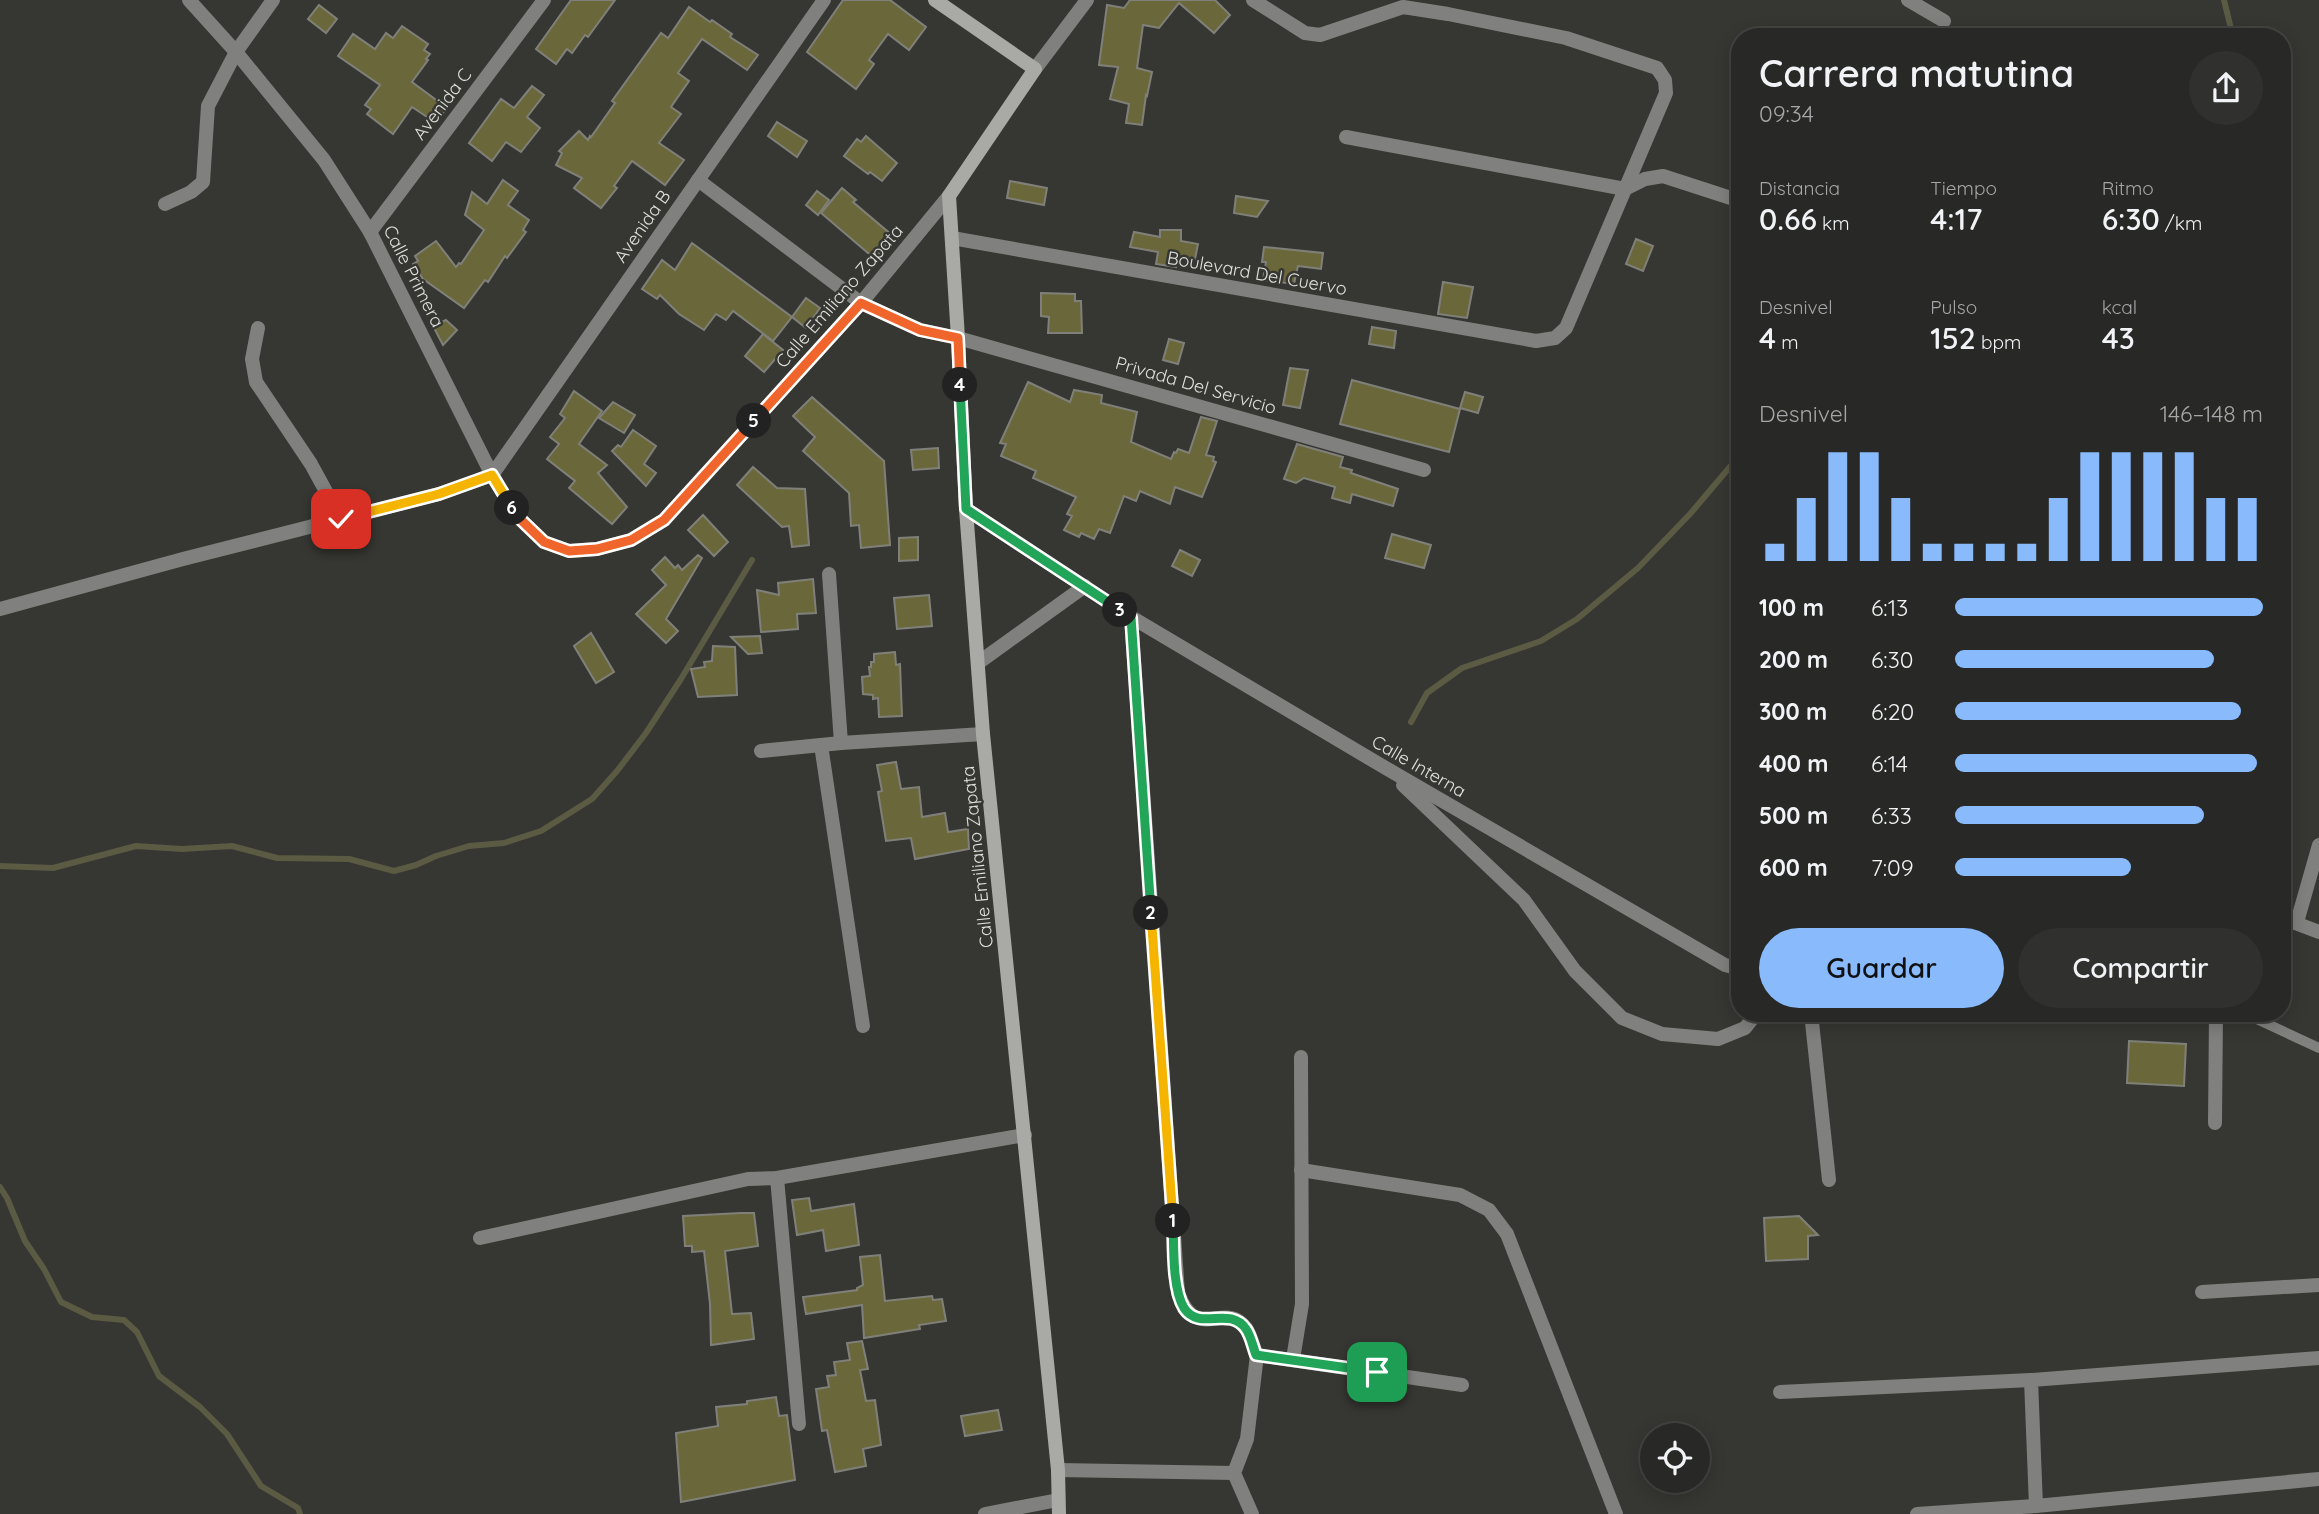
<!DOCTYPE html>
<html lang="es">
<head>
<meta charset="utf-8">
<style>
	:root { --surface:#282826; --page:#30302e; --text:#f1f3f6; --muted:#a5a6a7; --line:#444443; --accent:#88bafc }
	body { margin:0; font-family:Quicksand,sans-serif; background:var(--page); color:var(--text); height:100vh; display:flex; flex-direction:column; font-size:26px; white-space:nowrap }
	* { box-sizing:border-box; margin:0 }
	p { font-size:23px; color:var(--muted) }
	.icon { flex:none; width:38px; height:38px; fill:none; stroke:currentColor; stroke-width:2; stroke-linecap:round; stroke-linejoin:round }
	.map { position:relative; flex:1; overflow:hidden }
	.panel { position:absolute; left:1731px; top:28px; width:560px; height:994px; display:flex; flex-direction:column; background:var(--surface); border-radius:28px; box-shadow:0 4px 18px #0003,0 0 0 2px var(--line) }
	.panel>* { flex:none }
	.tools { position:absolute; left:1640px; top:1423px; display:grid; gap:14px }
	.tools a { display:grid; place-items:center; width:70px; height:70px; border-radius:50%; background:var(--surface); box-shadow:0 4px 18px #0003,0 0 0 2px var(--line); font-size:35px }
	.pin { position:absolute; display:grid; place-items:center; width:60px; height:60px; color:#fff; margin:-30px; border-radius:14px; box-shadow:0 4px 10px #0006 }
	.km { position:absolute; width:35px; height:35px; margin:-18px; border-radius:50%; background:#222; color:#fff; font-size:19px; line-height:35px; text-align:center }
	.round { display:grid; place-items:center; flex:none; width:74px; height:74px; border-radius:37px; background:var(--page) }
	.summary { display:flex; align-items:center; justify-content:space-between; height:119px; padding:0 28px }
	h1 { font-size:38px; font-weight:600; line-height:52px }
	.figures { display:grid; grid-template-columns:repeat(3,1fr); gap:10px; height:119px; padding:7px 28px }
	.figures div { display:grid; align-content:center }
	.figures b { font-size:30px; font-weight:600 }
	.figures small { font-size:19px; font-weight:400 }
	.figures p { font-size:19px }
	.chart { height:196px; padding:14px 28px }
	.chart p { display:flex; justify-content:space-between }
	.chart svg { width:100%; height:126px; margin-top:7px; stroke:var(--accent); stroke-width:6 }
	.action { display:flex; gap:14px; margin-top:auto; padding:14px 28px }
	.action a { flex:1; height:80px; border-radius:42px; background:var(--accent); color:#111; font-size:28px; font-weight:600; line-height:80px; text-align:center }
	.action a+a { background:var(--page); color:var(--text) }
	ul { padding:0 28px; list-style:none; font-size:23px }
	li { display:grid; grid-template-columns:112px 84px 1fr; align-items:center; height:52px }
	li i { height:18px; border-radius:9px; background:var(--accent) }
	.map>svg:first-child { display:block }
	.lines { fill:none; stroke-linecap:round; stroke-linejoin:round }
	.stream { stroke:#5b5a43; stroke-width:6 }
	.building { fill:#6a683a; stroke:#80807b; stroke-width:2 }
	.lane { stroke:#80807e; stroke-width:10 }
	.street { stroke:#80807e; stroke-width:14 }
	.secondary { stroke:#a9a9a6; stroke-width:14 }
	.split-1-casing { stroke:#fff; stroke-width:14 }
	.split-2-casing { stroke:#fff; stroke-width:14 }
	.split-3-casing { stroke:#fff; stroke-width:14 }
	.split-4-casing { stroke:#fff; stroke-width:14 }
	.split-5-casing { stroke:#fff; stroke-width:14 }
	.split-6-casing { stroke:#fff; stroke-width:14 }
	.split-7-casing { stroke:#fff; stroke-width:14 }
	.split-1 { stroke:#22a559; stroke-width:9 }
	.split-2 { stroke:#f5b400; stroke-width:9 }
	.split-3 { stroke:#22a559; stroke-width:9 }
	.split-4 { stroke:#22a559; stroke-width:9 }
	.split-5 { stroke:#f0652b; stroke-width:9 }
	.split-6 { stroke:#f0652b; stroke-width:9 }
	.split-7 { stroke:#f5b400; stroke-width:9 }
	.labels { text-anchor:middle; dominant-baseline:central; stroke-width:5; stroke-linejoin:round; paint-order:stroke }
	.street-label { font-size:18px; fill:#e0e0de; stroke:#363632 }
</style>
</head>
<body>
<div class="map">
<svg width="2319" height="1514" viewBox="0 0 2319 1514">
	<rect width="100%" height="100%" fill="#363632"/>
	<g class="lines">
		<g class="stream">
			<path d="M2224 0 2233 37"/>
			<path d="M1411 722 1427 693 1462 668 1541 641 1577 619 1638 568 1690 514 1740 455"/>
			<path d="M0 866 53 868 136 846 182 849 232 846 277 858 349 859 394 871 416 865 436 856 469 846 504 843 541 831 592 799 617 771 646 733 681 679 752 560"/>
			<path d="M0 1187 7 1198 25 1241 44 1269 61 1302 92 1317 124 1320 137 1332 159 1376 200 1407 227 1434 261 1486 298 1508 300 1514"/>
		</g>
	</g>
	<g class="building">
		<path d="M571 0H615L588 37 585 35 572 53 567 49 556 64 536 49Z"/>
		<path d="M843 0H890L926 27 909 50 888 34 869 60 874 64 856 89 807 52Z"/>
		<path d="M1130 0H1215L1230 15 1214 33 1179 3 1159 28 1143 25 1137 68 1152 72 1147 96 1146 95 1142 125 1126 123 1129 104 1110 99 1118 67 1099 65 1107 5 1124 8Z"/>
		<path d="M319 5 337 19 326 33 308 19Z"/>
		<path d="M689 7 710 22 712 20 732 34 730 37 758 55 747 70 702 39 678 73 689 81 671 107 681 114 659 143 684 160 665 185 632 161 614 186 617 188 601 208 574 188 582 178 556 165 562 153 559 151 579 131 588 140 590 136 591 137 615 103 612 101 661 33 668 38Z"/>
		<path d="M402 26 428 44 424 50 430 54 426 59 428 60 412 82 447 108 436 123 412 107 393 134 367 114 371 109 365 105 380 85 338 56 353 34 375 49 386 33 393 38Z"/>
		<path d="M532 86 544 95 527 117 540 128 521 152 506 142 492 161 469 143 501 99 514 108Z"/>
		<path d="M777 122 807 141 797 157 768 136Z"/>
		<path d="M866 136 897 163 882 181 870 172 868 174 844 156 857 139 861 142Z"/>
		<path d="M503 180 518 191 508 205 529 220 523 230 526 232 507 258 505 256 488 282 485 280 464 308 423 279 413 264 418 261 415 256 436 241 456 267 459 263 461 264 484 230 465 215 472 192 487 204Z"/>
		<path d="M1010 181 1047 188 1044 205 1007 198Z"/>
		<path d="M842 188 856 200 853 202 893 236 875 259 821 213Z"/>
		<path d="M817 191 829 200 818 215 806 205Z"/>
		<path d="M1236 196 1268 201 1257 217 1234 213Z"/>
		<path d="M1160 230H1181V241L1198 244 1195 259 1181 256V260L1177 259 1176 267 1156 264 1158 252 1130 247 1134 232 1160 237Z"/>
		<path d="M1636 239 1653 246 1643 271 1626 264Z"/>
		<path d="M692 243 792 317 773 341 733 311 726 320 716 314 704 330 679 314 660 295 657 299 642 289 662 260 675 270Z"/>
		<path d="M1264 247 1323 253 1321 269 1298 266 1294 284 1263 280 1266 262H1262Z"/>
		<path d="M1443 282 1473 287 1467 318 1438 314Z"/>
		<path d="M1041 293 1075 294V301H1081L1082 333H1048L1049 317 1041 316Z"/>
		<path d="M806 298 820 308 806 328 792 317Z"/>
		<path d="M446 320 457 330 443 345 433 326Z"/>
		<path d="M1372 327 1396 331 1394 348 1369 344Z"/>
		<path d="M763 334 783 350 764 372 745 356Z"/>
		<path d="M1169 339 1184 343 1178 364 1163 360Z"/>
		<path d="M1290 368 1308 370 1300 408 1283 405Z"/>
		<path d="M1352 380 1460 409 1449 452 1340 424Z"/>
		<path d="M1028 382 1070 402 1074 390 1102 395 1101 403 1137 412 1131 442 1171 459 1174 452 1176 453 1178 449 1189 453 1201 417 1217 421 1206 455 1214 457 1213 461 1216 462 1202 497 1175 487 1170 504 1140 491 1136 501 1124 496 1110 533 1099 529 1094 539 1081 533 1079 537 1064 530 1072 516 1067 514 1076 497 1033 478 1036 471 1001 456 1006 444 1000 443Z"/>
		<path d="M574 391 602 411 579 444 607 465 598 473 627 507 612 524 569 488 575 481 547 459 559 444 550 437 565 418 560 414Z"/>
		<path d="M1465 392 1483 397 1478 413 1460 408Z"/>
		<path d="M812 397 884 461 890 545 861 548 859 525 851 526 849 493 803 451 815 437 793 416Z"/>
		<path d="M613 402 635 415 624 433 599 418Z"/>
		<path d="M633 430 656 446 644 464 656 473 646 486 612 451 618 445 621 447Z"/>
		<path d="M1297 444 1343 457 1340 467 1352 470 1351 473 1398 489 1393 506 1352 494 1350 503 1332 498 1335 487 1304 478 1296 483 1284 479Z"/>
		<path d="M938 448 939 468 913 470 911 450Z"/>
		<path d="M753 467 777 488 805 489 809 545 792 547 789 526 782 527 737 485Z"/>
		<path d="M703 515 728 542 714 556 688 530Z"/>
		<path d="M1392 534 1431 545 1424 568 1385 558Z"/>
		<path d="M918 537V560L899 561V538Z"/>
		<path d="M1180 550 1200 560 1192 576 1172 566Z"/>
		<path d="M698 555 702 558 666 619 678 631 666 643 636 614 666 585 652 570 665 557 675 568 678 565 682 570Z"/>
		<path d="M813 579 816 613 797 614 798 629 761 632 757 590 779 595 778 583Z"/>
		<path d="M929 595 932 626 897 629 894 598Z"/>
		<path d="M591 633 614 672 596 683 574 646Z"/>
		<path d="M760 636 762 653 748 654 731 637Z"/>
		<path d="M713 646 735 647 737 695 698 697 691 669 705 667 704 662 712 661Z"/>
		<path d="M895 652 896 665 900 664 902 716 879 717 878 698 873 699V695L863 694 862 677 870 676 869 667H871V662H874V654Z"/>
		<path d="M896 762 901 789 919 787 922 817 945 813 948 832 968 829 969 849 915 859 911 838 886 841 878 792 882 791 877 765Z"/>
		<path d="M2129 1041 2186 1044 2184 1086 2127 1083Z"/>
		<path d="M809 1198 811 1211 854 1204 859 1245 826 1251 823 1230 797 1235 792 1200Z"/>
		<path d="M741 1213H754L758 1246 725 1251 732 1314 751 1313 754 1339 711 1345 710 1304 704 1251 692 1252V1246H685L683 1216Z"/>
		<path d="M1799 1216 1818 1235 1808 1236V1259L1766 1261 1764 1218Z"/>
		<path d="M880 1255 885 1301 932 1296 933 1300 942 1299 946 1321 919 1325 920 1329 864 1338 862 1305 806 1314 803 1297 857 1290V1288L863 1285 860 1257Z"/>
		<path d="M862 1341 868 1369 860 1370 866 1401 875 1400 881 1445 863 1449 866 1466 835 1472 827 1430 822 1431 816 1389 829 1387 827 1376 836 1375 834 1362 850 1360 847 1343Z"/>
		<path d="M776 1397 779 1416 787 1415 795 1480 681 1502 676 1433 718 1426 716 1407 747 1404V1401Z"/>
		<path d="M998 1410 1002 1430 965 1436 961 1416Z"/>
	</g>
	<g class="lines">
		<path class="lane" d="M2248 1015 2319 1048"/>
		<g class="street">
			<path d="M189 0 236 52 324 160 370 232 492 475 517 516 544 542 569 551 597 549 631 540 664 520 861 303 949 196"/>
			<path d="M1908 0 1944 21"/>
			<path d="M1035 69 1087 0"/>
			<path d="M1346 137 1625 189 1645 179 1663 176 1740 201"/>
			<path d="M698 180 861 303 920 330 958 338 1424 470"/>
			<path d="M165 204 191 192 203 182 208 106 236 52 273 0"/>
			<path d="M370 232 544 0"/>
			<path d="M952 238 1536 341 1555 338 1566 328 1666 93 1665 80 1657 68 1566 38 1448 14 1403 7 1320 35 1305 33 1253 0"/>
			<path d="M258 328 252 359 256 382 311 464 341 519"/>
			<path d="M966 509 1131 617 1384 767 1725 965 1740 969"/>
			<path d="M829 574 841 743"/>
			<path d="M0 609 183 559 439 494 492 475 824 0"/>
			<path d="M1131 617 1178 1293C1198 1345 1223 1299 1246 1328 1251 1335 1253 1347 1257 1355L1462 1385"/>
			<path d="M978 663 1085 586"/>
			<path d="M821 745 863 1026"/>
			<path d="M761 751 841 743 983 734"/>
			<path d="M1403 785 1524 900 1575 971 1622 1018 1662 1034 1718 1039 1745 1028 1757 1013"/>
			<path d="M2282 918 2319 932"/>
			<path d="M2297 922 2319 845"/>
			<path d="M1811 1013 1829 1180"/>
			<path d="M2215 1123 2216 1013"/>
			<path d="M1301 1170 1460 1195 1489 1210 1507 1234 1616 1514"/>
			<path d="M777 1178 799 1424"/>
			<path d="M480 1238 748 1179 777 1178 1025 1135"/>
			<path d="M2202 1292 2319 1285"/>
			<path d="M2319 1358 2031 1380 2036 1506 2319 1479"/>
			<path d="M1293 1359 1302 1304 1301 1057"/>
			<path d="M1780 1392 2031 1380"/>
			<path d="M1058 1470 1234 1473"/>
			<path d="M985 1514 1058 1500"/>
			<path d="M1252 1514 1234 1473 1247 1439 1257 1355"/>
			<path d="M1917 1514 2036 1506"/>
		</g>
		<path class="secondary" d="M935 0 1035 69 949 196 958 338 966 509 983 734 1058 1470 1059 1514"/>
	</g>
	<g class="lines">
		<defs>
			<path id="split-1" d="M1173 1221C1174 1245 1172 1288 1184 1308 1200 1332 1229 1305 1246 1329 1251 1336 1253 1347 1256 1355L1377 1372"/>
			<path id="split-2" d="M1151 913 1173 1221"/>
			<path id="split-3" d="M1120 610 1131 617 1151 913"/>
			<path id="split-4" d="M960 385 966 509 1120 610"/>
			<path id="split-5" d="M754 421 861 303 920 330 958 338 960 385"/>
			<path id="split-6" d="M512 508 517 516 544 542 569 551 597 549 631 540 664 520 754 421"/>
			<path id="split-7" d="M341 519 439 494 492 475 512 508"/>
		</defs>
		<use href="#split-1" class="split-1-casing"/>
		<use href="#split-2" class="split-2-casing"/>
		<use href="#split-3" class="split-3-casing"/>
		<use href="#split-4" class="split-4-casing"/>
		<use href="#split-5" class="split-5-casing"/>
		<use href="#split-6" class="split-6-casing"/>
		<use href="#split-7" class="split-7-casing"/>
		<use href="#split-1" class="split-1"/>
		<use href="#split-2" class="split-2"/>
		<use href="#split-3" class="split-3"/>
		<use href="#split-4" class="split-4"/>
		<use href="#split-5" class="split-5"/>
		<use href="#split-6" class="split-6"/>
		<use href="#split-7" class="split-7"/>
	</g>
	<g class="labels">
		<g class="street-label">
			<text transform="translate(442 104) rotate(-53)">Avenida C</text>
			<text transform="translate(642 226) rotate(-55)">Avenida B</text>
			<text transform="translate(1257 273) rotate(10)">Boulevard Del Cuervo</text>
			<text transform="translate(414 276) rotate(63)">Calle Primera</text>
			<text transform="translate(839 296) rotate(-49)">Calle Emiliano Zapata</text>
			<text transform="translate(1196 385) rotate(16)">Privada Del Servicio</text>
			<text transform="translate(1419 766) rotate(30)">Calle Interna</text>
			<text transform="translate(977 857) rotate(-96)">Calle Emiliano Zapata</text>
		</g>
	</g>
</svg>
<div class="tools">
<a><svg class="icon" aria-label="locate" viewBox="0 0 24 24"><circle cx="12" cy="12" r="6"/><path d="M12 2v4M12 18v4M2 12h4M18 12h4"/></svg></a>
</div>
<div class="pin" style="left:1377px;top:1372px;background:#1e9e55"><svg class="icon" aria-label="arrive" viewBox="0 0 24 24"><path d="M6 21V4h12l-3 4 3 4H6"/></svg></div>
<div class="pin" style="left:341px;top:519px;background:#d93025"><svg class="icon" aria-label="check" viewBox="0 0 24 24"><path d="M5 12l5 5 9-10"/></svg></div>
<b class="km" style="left:1173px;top:1221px">1</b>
<b class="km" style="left:1151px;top:913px">2</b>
<b class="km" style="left:1120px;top:610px">3</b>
<b class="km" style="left:960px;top:385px">4</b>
<b class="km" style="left:754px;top:421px">5</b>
<b class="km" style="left:512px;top:508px">6</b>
<section class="panel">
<div class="summary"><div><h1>Carrera matutina</h1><p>09:34</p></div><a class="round"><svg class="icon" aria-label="share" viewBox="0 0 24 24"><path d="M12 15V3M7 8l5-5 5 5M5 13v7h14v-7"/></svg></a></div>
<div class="figures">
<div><p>Distancia</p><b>0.66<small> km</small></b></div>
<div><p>Tiempo</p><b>4:17</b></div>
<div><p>Ritmo</p><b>6:30<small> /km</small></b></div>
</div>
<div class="figures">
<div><p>Desnivel</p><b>4<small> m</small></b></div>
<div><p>Pulso</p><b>152<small> bpm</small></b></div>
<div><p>kcal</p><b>43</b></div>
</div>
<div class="chart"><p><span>Desnivel</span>146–148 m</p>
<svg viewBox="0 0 160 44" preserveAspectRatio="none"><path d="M5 44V38M15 44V22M25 44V6M35 44V6M45 44V22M55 44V38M65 44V38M75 44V38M85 44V38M95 44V22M105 44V6M115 44V6M125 44V6M135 44V6M145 44V22M155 44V22"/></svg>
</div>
<ul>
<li><b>100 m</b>6:13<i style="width:100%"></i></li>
<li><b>200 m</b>6:30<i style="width:84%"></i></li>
<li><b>300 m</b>6:20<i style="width:93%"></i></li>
<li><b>400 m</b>6:14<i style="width:98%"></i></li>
<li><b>500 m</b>6:33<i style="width:81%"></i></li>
<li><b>600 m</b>7:09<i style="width:57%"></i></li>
</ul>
<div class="action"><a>Guardar</a><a>Compartir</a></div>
</section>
</div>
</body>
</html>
